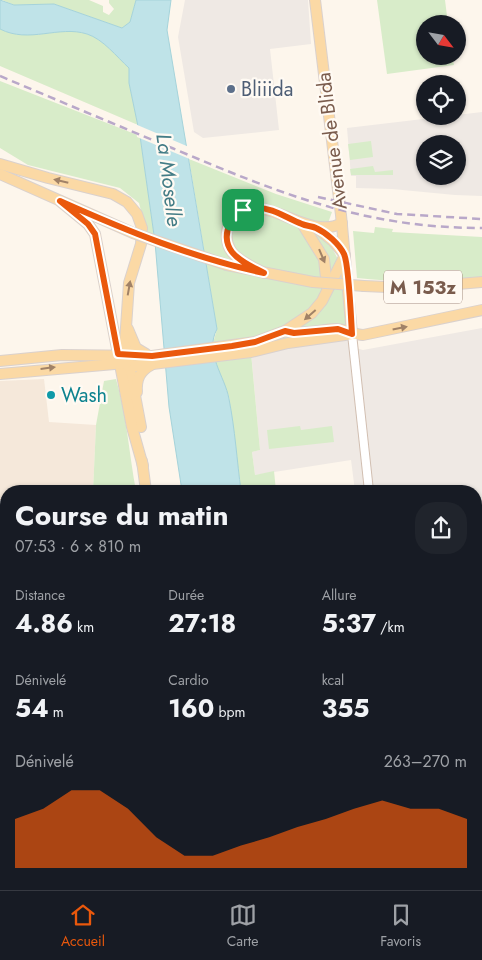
<!DOCTYPE html>
<html lang="fr">
<head>
<meta charset="utf-8">
<style>
	:root { --surface:#171b24; --page:#20242c; --text:#f1f3f6; --muted:#9ea1a6; --line:#363941; --accent:#ea580c }
	body { margin:0; font-family:Jost,sans-serif; background:var(--page); color:var(--text); height:100vh; display:flex; flex-direction:column; font-size:19px; white-space:nowrap }
	* { box-sizing:border-box; margin:0 }
	p { font-size:16px; color:var(--muted) }
	.icon { flex:none; width:28px; height:28px; fill:none; stroke:currentColor; stroke-width:2; stroke-linecap:round; stroke-linejoin:round }
	.map { position:relative; flex:1; overflow:hidden }
	.panel { position:absolute; left:0px; top:485px; width:482px; height:405px; display:flex; flex-direction:column; background:var(--surface); border-radius:20px 20px 0 0; box-shadow:0 1px 4px #0004 }
	.panel>* { flex:none }
	.needle { width:32px; rotate:121deg }
	.tools { position:absolute; left:416px; top:15px; display:grid; gap:10px }
	.tools a { display:grid; place-items:center; width:50px; height:50px; border-radius:50%; background:var(--surface); box-shadow:0 1px 4px #0004; font-size:25px }
	.pin { position:absolute; display:grid; place-items:center; width:42px; height:42px; color:#fff; margin:-21px; border-radius:10px; box-shadow:0 2px 8px #0006 }
	.round { display:grid; place-items:center; flex:none; width:52px; height:52px; border-radius:20px; background:var(--page) }
	.summary { display:flex; align-items:center; justify-content:space-between; height:85px; padding:0 15px }
	h1 { font-size:28px; font-weight:700; line-height:38px }
	.stats { display:grid; grid-template-columns:repeat(3,1fr); gap:8px; height:85px; padding:5px 15px }
	.stats div { display:grid; align-content:center }
	.stats b { font-size:25px; font-weight:700 }
	.stats small { font-size:14px; font-weight:400 }
	.stats p { font-size:14px }
	.chart { height:140px; padding:10px 15px }
	.chart p { display:flex; justify-content:space-between }
	.chart svg { width:100%; height:90px; margin-top:5px; fill:var(--accent); opacity:.7 }
	.dock { display:flex; justify-content:space-around; align-items:center; height:70px; border-top:1px solid var(--line); background:var(--surface); font-size:14px; color:var(--muted) }
	.dock a { display:grid; justify-items:center; gap:2px }
	.dock .on { color:var(--accent) }
	.map>svg:first-child { display:block }
	.residential { fill:#f5e8da }
	.industrial { fill:#efe9e4; fill-rule:evenodd }
	.green { fill:#d8ecc9 }
	.water { fill:#bfe3e8; stroke:#a5d3da }
	.pier { fill:#fdf6ec }
	.lines { fill:none; stroke-linecap:round; stroke-linejoin:round }
	.stream { stroke:#a5d3da; stroke-width:2.5 }
	.minor-casing { stroke:#d1beb0; stroke-width:10 }
	.major-casing { stroke:#dad1cd; stroke-width:12 }
	.minor { stroke:#fff; stroke-width:8 }
	.major { stroke:#fbd9a5; stroke-width:10 }
	.rail { stroke:#b9a8c9; stroke-width:2.5; stroke-dasharray:8 5; stroke-linecap:butt }
	.major-bridge-casing { stroke:#dad1cd; stroke-width:12; stroke-linecap:butt }
	.major-bridge { stroke:#fbd9a5; stroke-width:10 }
	.oneway { fill:#a18267 }
	.route-casing { stroke:#fff; stroke-width:10 }
	.route { stroke:#ea580c; stroke-width:6 }
	.service-dot { fill:#5c6f8a; stroke:#fffaf3; stroke-width:2 }
	.culture-dot { fill:#0f9aa8; stroke:#fffaf3; stroke-width:2 }
	.labels { text-anchor:middle; dominant-baseline:central; stroke-width:4.5; stroke-linejoin:round; paint-order:stroke }
	.shield { fill:#fffaf3; stroke:#a28b7f; stroke-width:1 }
	.shield-label { font-size:19px; font-weight:bold; fill:#7a5c4d }
	.service-label { font-size:20px; fill:#4e5e75; stroke:#fffaf3; text-anchor:start }
	.street-label { font-size:20px; fill:#7a5c4d; stroke:#fffaf3 }
	.culture-label { font-size:20px; fill:#0d838f; stroke:#fffaf3; text-anchor:start }
	.water-label { font-size:21px; font-style:italic; fill:#437c86; stroke:#fffaf3 }
</style>
</head>
<body>
<div class="map">
<svg width="482" height="890" viewBox="0 0 482 890">
	<rect width="100%" height="100%" fill="#fdf6ec"/>
	<g class="residential">
		<path d="M44 379 49 422 96 425 93 491H6V585L0 612V381Z"/>
		<path d="M0 860 6 862V884H78L85 890H0Z"/>
	</g>
	<g class="industrial">
		<path d="M185 0H308L311 44 270 49 279 130 203 138 194 132 178 37Z"/>
		<path d="M482 112V196L455 195 392 189 356 188V176H351L347 128ZM425 144H458V176H425Z"/>
		<path d="M482 328V754H476V491H355L351 460 255 475 252 452 260 450 251 352 352 334V347L363 350Z"/>
	</g>
	<g class="green">
		<path d="M2 0H89L103 6V12L109 15 114 9 109 3V0H136L130 22 122 28 54 4 14 5Z"/>
		<path d="M377 0H445L448 24H425V56H452L454 65 387 74Z"/>
		<path d="M0 29C29 44 59 25 87 34 103 39 117 57 129 68V83L138 125 0 66Z"/>
		<path d="M0 81 140 136 155 242 148 238 139 203 120 188 28 165 0 148Z"/>
		<path d="M371 141 373 157 350 160 348 144Z"/>
		<path d="M189 159 276 194 332 212 323 237C348 264 349 299 352 334L251 353 260 450 252 452 255 475 274 471 276 491H241L229 397 215 361 232 360V342L213 343 217 329Z"/>
		<path d="M373 166 375 172 393 170V175H351L350 169Z"/>
		<path d="M375 227 393 229 392 232 482 237V277C439 281 399 283 357 278L353 231 374 233Z"/>
		<path d="M116 379C127 416 129 454 136 491H93L96 425 104 381Z"/>
		<path d="M300 426 301 430 332 426 334 442 269 449 267 430Z"/>
		<path d="M6 585V762L0 763V612Z"/>
		<path d="M6 768V843L1 845 0 770Z"/>
		<path d="M140 884H190L186 890H145Z"/>
		<path d="M213 884H255L257 890H219Z"/>
		<path d="M301 884H411L412 890H303Z"/>
		<path d="M418 884H472L475 890H419Z"/>
	</g>
	<g class="water">
		<path d="M0 0 14 5 54 4 122 28 130 22 136 0H171L167 30 217 329C204 353 225 376 229 399 235 429 237 461 241 491H182L169 407 155 242 140 136 129 83V68C117 57 103 39 87 34 59 25 29 44 0 29Z"/>
		<path d="M255 884H301L303 890H257Z"/>
	</g>
	<path class="pier" d="M135 124 189 147 192 160 137 137Z"/>
	<g class="lines">
		<path class="stream" d="M0 794 6 791"/>
		<defs>
			<g id="minor">
				<path d="M352 334 369 491"/>
				<path d="M0 504 6 505"/>
				<path d="M0 860 6 862"/>
				<path d="M476 877 481 890"/>
				<path d="M42 884 50 890"/>
				<path d="M411 884 412 890"/>
			</g>
			<g id="major">
				<path d="M315 0 341 215 352 334"/>
				<path d="M0 164 48 178 113 194 127 202 137 214 142 228 141 244 129 283 125 342 141 427"/>
				<path d="M0 174 133 233"/>
				<path d="M60 201 88 224 95 234 132 427 143 466"/>
				<path d="M303 225 324 259 327 287"/>
				<path d="M317 228 333 241 344 254"/>
				<path d="M227 265 313 282"/>
				<path d="M264 273C253 267 236 260 230 249 226 241 225 231 230 223 255 180 305 244 342 223"/>
				<path d="M364 286 410 288 482 282"/>
				<path d="M128 329 136 348 146 354"/>
				<path d="M285 331C302 335 319 330 336 329 345 329 353 334 363 335L482 310"/>
				<path d="M0 361 62 355 152 356 255 342 285 331 312 313 322 301 345 255"/>
				<path d="M123 365 136 366 251 352 288 343 352 334"/>
				<path d="M0 374 126 363"/>
				<path d="M137 392C136 379 140 371 151 365"/>
				<path d="M142 461 146 491"/>
				<path d="M135 884 139 890"/>
				<path d="M206 884 211 890"/>
				<path d="M126 890 129 884"/>
				<path d="M192 890 195 884"/>
			</g>
		</defs>
		<use href="#minor" class="minor-casing"/>
		<use href="#major" class="major-casing"/>
		<use href="#minor" class="minor"/>
		<use href="#major" class="major"/>
		<g class="rail">
			<path d="M0 76C57 100 114 124 172 148 279 193 363 228 482 228"/>
			<path d="M318 197 397 214 482 219"/>
		</g>
		<defs>
			<g id="major-bridge">
				<path d="M133 233 227 265"/>
				<path d="M313 282 364 286"/>
			</g>
		</defs>
		<use href="#major-bridge" class="major-bridge-casing"/>
		<use href="#major-bridge" class="major-bridge"/>
	</g>
	<defs><path id="oneway-solid" d="M-6-.8H1V-3.2L6.5 0L1 3.2V.8H-6Z" transform="scale(1.25)"/></defs>
	<g class="oneway">
		<use href="#oneway-solid" transform="translate(61 181) rotate(-167)"/>
		<use href="#oneway-solid" transform="translate(322 256) rotate(67)"/>
		<use href="#oneway-solid" transform="translate(129 288) rotate(-80)"/>
		<use href="#oneway-solid" transform="translate(310 315) rotate(139)"/>
		<use href="#oneway-solid" transform="translate(400 328) rotate(-11)"/>
		<use href="#oneway-solid" transform="translate(48 368) rotate(-7)"/>
	</g>
	<g class="lines">
		<defs>
			<path id="route" d="M60 201C127 231 193 258 264 273 253 267 240 262 232 252 218 234 234 208 255 208 273 207 286 218 302 224 306 226 312 226 316 228 327 233 339 244 344 254 349 265 351 319 352 334L338 329 294 333 285 331 255 342 232 346 152 356 118 354 95 234 88 224Z"/>
		</defs>
		<use href="#route" class="route-casing"/>
		<use href="#route" class="route"/>
	</g>
	<circle class="service-dot" cx="231" cy="89" r="5"/>
	<circle class="culture-dot" cx="51" cy="395" r="5"/>
	<g class="labels">
		<rect class="shield" x="384" y="270.5" width="78" height="33" rx="4"/>
		<g class="shield-label">
			<text x="423" y="287">M 153z</text>
		</g>
		<g class="service-label">
			<text x="241" y="89">Bliiida</text>
		</g>
		<g class="street-label">
			<text transform="translate(332 141) rotate(-97)">Avenue de Blida</text>
		</g>
		<g class="culture-label">
			<text x="61" y="395">Wash</text>
		</g>
		<g class="water-label">
			<text transform="translate(169 180) rotate(83)">La Moselle</text>
		</g>
	</g>
</svg>
<div class="tools">
<a><svg class="needle" viewBox="-14 -14 28 28"><path d="M0-13l5 13h-10z" fill="#e53935"/><path d="M0 13l5-13h-10z" fill="#9ea1a6"/></svg></a>
<a><svg class="icon" aria-label="locate" viewBox="0 0 24 24"><circle cx="12" cy="12" r="6"/><path d="M12 2v4M12 18v4M2 12h4M18 12h4"/></svg></a>
<a><svg class="icon" aria-label="layers" viewBox="0 0 24 24"><path d="M12 4l9 5-9 5-9-5zM3 14l9 5 9-5"/></svg></a>
</div>
<div class="pin" style="left:243px;top:210px;background:#1e9e55"><svg class="icon" aria-label="arrive" viewBox="0 0 24 24"><path d="M6 21V4h12l-3 4 3 4H6"/></svg></div>
<section class="panel">
<div class="summary"><div><h1>Course du matin</h1><p>07:53 · 6 × 810 m</p></div><a class="round"><svg class="icon" aria-label="share" viewBox="0 0 24 24"><path d="M12 15V3M7 8l5-5 5 5M5 13v7h14v-7"/></svg></a></div>
<div class="stats">
<div><p>Distance</p><b>4.86<small> km</small></b></div>
<div><p>Durée</p><b>27:18</b></div>
<div><p>Allure</p><b>5:37<small> /km</small></b></div>
</div>
<div class="stats">
<div><p>Dénivelé</p><b>54<small> m</small></b></div>
<div><p>Cardio</p><b>160<small> bpm</small></b></div>
<div><p>kcal</p><b>355</b></div>
</div>
<div class="chart"><p><span>Dénivelé</span>263–270 m</p>
<svg viewBox="0 0 160 44" preserveAspectRatio="none"><path d="M0 44V20L10 15L20 6L30 6L40 15L50 29L60 38L70 38L80 33L90 29L100 24L110 20L120 15L130 11L140 15L150 15L160 20V44z"/></svg>
</div>
</section>
</div>
<nav class="dock">
<a class="on"><svg class="icon" aria-label="home" viewBox="0 0 24 24"><path d="M3 11l9-7 9 7M6 9v11h12V9"/></svg>Accueil</a>
<a><svg class="icon" aria-label="map" viewBox="0 0 24 24"><path d="M3 6l6-2 6 2 6-2v14l-6 2-6-2-6 2zM9 4v14M15 6v14"/></svg>Carte</a>
<a><svg class="icon" aria-label="saved" viewBox="0 0 24 24"><path d="M7 4h10v16l-5-4-5 4z"/></svg>Favoris</a>
</nav>
</body>
</html>
